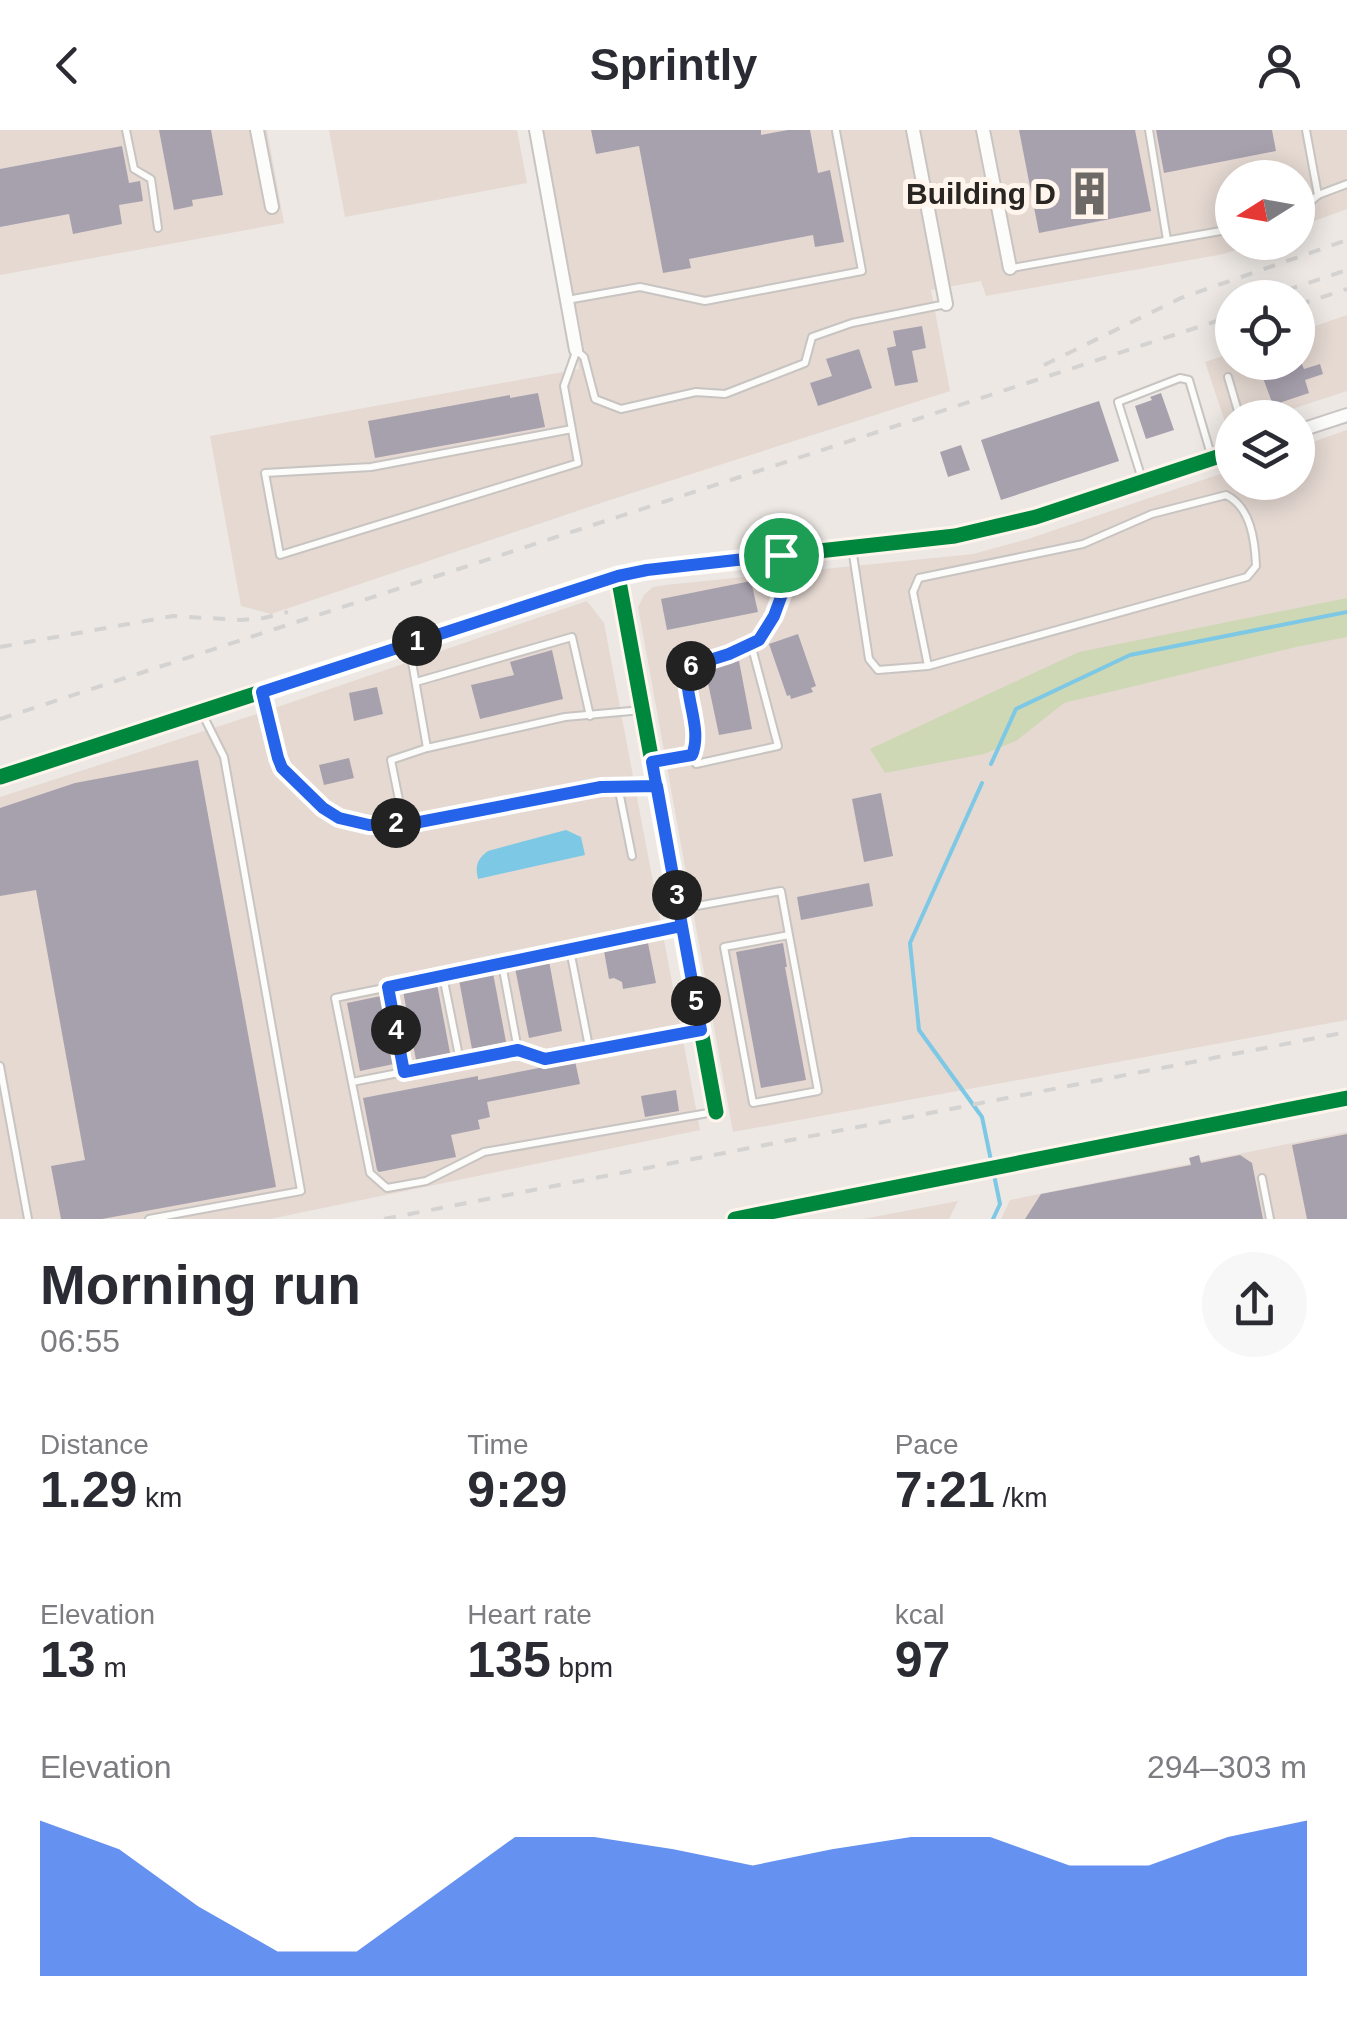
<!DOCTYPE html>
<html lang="en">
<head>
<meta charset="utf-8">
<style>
	:root { --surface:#fff; --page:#f7f7f7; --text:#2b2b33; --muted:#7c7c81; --accent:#2563eb }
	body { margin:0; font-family:Helvetica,sans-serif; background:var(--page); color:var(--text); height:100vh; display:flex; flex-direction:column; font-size:38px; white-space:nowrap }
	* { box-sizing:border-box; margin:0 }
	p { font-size:32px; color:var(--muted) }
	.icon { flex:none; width:55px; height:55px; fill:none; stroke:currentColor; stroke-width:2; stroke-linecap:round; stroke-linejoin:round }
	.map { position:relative; height:1089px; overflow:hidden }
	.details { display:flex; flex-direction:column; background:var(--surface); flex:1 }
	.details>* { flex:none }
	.needle { width:65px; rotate:259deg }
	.fabs { position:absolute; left:1215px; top:30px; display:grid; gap:20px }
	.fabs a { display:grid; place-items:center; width:100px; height:100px; border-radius:50%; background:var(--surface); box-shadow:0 5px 25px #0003; font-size:50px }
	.pin { position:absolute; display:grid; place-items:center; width:85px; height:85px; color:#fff; margin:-42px; border:5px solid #fff; border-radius:50%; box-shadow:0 2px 10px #0007 }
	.km { position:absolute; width:50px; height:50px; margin:-25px; border-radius:50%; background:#222; color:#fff; font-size:28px; line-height:50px; text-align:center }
	.round { display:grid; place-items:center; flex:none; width:105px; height:105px; border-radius:52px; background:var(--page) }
	.headline { display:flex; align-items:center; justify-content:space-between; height:170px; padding:0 40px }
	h1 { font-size:55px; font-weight:700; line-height:75px }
	.metrics { display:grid; grid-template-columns:repeat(3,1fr); gap:15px; height:170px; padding:10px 40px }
	.metrics div { display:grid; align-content:center }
	.metrics b { font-size:50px; font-weight:700 }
	.metrics small { font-size:28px; font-weight:400 }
	.metrics p { font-size:28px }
	.chart { height:280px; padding:20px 40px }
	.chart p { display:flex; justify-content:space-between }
	.chart svg { width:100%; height:180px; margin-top:10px; fill:var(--accent); opacity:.7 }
	header { display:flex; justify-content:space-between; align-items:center; height:130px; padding:0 40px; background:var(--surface); font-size:45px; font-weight:700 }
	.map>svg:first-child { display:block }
	.built { fill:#e5d9d2 }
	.green { fill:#cfd8b5 }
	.water { fill:#7dc8e5 }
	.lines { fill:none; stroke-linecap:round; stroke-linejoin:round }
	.stream { stroke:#7dc8e5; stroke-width:4 }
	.building { fill:#a7a1ae }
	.lane-casing { stroke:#c8c4c1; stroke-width:10 }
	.street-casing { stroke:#c8c4c1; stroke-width:16 }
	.lane { stroke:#fcfcfb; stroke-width:6 }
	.street { stroke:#fcfcfb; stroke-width:12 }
	.rail { stroke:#d4d3d2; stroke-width:4; stroke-dasharray:12 12; stroke-linecap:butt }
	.cycleway-casing { stroke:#fff5ed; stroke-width:21 }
	.cycleway { stroke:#00873e; stroke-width:15 }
	.route-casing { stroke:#fff; stroke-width:20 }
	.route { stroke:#2563eb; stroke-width:12 }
	.labels { text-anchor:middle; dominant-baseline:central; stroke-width:10; stroke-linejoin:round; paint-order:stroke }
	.poi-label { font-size:30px; font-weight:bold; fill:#282522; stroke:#fff5ed; text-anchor:end }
</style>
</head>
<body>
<header><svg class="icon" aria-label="back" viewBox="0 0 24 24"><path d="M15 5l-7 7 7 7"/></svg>Sprintly<svg class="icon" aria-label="person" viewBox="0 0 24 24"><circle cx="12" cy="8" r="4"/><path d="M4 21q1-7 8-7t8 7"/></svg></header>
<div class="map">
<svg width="1347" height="1089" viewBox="0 0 1347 1089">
	<rect width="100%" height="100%" fill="#ede8e4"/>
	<g class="built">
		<path d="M0 0H267L284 93 0 145Z"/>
		<path d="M329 0H517L527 53 345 87Z"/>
		<path d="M543 0H1347V79L1298 97V48H1232V112L1255 113 1224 124 986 166 981 151 931 160 950 261 604 372 271 484 241 476 210 306 579 239 577 225 585 224Z"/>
		<path d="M1347 185V261L1268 287 1232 288V299L1228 301 1205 232 1232 223V232H1298V202Z"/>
		<path d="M1347 300V890L733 1002 638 477 644 465 653 457 665 455 973 424 1028 409 1232 340V352H1298V317Z"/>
		<path d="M587 471 604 493 700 1000 270 1089H0V667L257 584Z"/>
		<path d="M1347 1002V1089H1001L1010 1070Z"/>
		<path d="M958 1071 949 1089H863Z"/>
	</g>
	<path class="green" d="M1347 468V507L1296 517 1064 573 1016 611 984 624 885 643 870 619 1079 522Z"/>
	<path class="water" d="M566 700 581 707 585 725 478 749C475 736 477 729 488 721Z"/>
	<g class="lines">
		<g class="stream">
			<path d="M991 634 1016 579 1130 525 1347 482"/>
			<path d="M982 653 910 813 919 900 982 987 1000 1074 993 1089"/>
		</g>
	</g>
	<g class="building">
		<path d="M159 0H211L223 65 192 70 193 76 174 80Z"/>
		<path d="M591 0H761V5L788 0H810L818 43 830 40 844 112 815 117 813 105 689 129 691 138 663 143 639 16 596 24Z"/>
		<path d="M1019 0H1135L1151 81 1039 103Z"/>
		<path d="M1156 0H1272L1276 21 1164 43Z"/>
		<path d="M122 16 129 53 140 51 143 71 119 75 122 94 73 104 69 84 0 97V39Z"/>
		<path d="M922 196 926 218 912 221 918 252 895 256 887 218 896 216 893 201Z"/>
		<path d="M859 219 872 258 818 276 810 253 832 246 826 229Z"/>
		<path d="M1257 232H1301L1304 239 1320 234 1323 244 1305 250 1309 263 1273 275Z"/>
		<path d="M538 263 545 297 375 328 368 291 510 265V268Z"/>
		<path d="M1161 263 1174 300 1146 309 1135 276 1152 270 1150 267Z"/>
		<path d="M1099 271 1119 331 1001 370 981 310Z"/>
		<path d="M961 315 970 340 948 347 940 322Z"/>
		<path d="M751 451 758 482 667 500 661 469Z"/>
		<path d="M798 504 816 556 811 558 813 562 791 569 790 565 787 566 769 514Z"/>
		<path d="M552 520 563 569 480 589 471 555 514 545 510 532Z"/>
		<path d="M739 531 752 599 719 605 705 539Z"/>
		<path d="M377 557 383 584 354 591 349 563Z"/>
		<path d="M349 628 354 648 324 655 319 635Z"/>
		<path d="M198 630 276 1057 102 1089H61L51 1036 85 1030 36 760 0 766V678L75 653Z"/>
		<path d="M881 663 893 726 864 732 852 669Z"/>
		<path d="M869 753 873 776 801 790 797 767Z"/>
		<path d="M648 813 656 853 623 859 622 852 614 848 609 849 604 821Z"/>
		<path d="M783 813 787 837H785L806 950 761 958 736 822Z"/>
		<path d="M549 831 562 901 529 908 515 838Z"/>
		<path d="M493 843 506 912 472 919 459 850Z"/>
		<path d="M437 854 450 923 416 930 403 861Z"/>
		<path d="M381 866 394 934 360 941 347 873Z"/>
		<path d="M575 931 580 954 487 972 490 987 478 990 480 999 451 1005 456 1027 379 1042 377 1040 363 968 462 949 478 946V950Z"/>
		<path d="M676 960 679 981 645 987 641 966Z"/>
		<path d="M1347 1004V1089H1307L1292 1015Z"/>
		<path d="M1199 1025 1201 1033 1240 1025 1252 1033 1263 1089H1025L1041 1064 1191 1035 1189 1028Z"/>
	</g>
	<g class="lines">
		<defs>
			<g id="lane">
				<path d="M126 0 134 39 151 49 158 98"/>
				<path d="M1149 0 1167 110"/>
				<path d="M1306 0 1318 65 1347 54"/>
				<path d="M1298 83 1318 65"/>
				<path d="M1012 138 1232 99"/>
				<path d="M567 170 640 157 705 171 862 141 836 1"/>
				<path d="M577 221 584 227 595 269 621 279 696 262 725 264 805 233 812 207 852 193 946 174"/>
				<path d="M1228 247 1240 288"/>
				<path d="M572 299 371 337 265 343 280 425 578 333 564 256 576 222"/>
				<path d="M1142 349 1118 272 1180 248 1189 250 1212 328"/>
				<path d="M852 418 869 529 878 540 928 536 1247 447 1256 436C1255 411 1251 377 1226 365L1152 384 1083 414 919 448 913 462 928 536"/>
				<path d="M409 515 427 618 565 587 642 580"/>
				<path d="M416 552 572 507 590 586"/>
				<path d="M262 564 278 628 282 638 294 649 323 678 339 689 369 695H404"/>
				<path d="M427 618 391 630 404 695 601 657 655 656"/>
				<path d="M692 625C703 598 683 566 688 537L729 525 759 510 774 487 785 456 781 425"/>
				<path d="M692 625 696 634 778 616 751 514"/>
				<path d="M654 631 692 625"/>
				<path d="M618 656 632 726"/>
				<path d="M680 779 781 761 789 805 724 817 753 973 818 961 789 805"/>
				<path d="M681 797 570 820 590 922 701 900"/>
				<path d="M570 820 502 834 518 920 545 929 590 922"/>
				<path d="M502 834 335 868 370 1043 387 1058 426 1051 484 1022 714 982"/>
				<path d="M443 846 460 931"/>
				<path d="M388 857 404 942"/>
				<path d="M0 936 28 1089"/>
				<path d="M352 952 517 920"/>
				<path d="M1262 1048 1270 1089"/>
				<path d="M149 1089 301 1061 224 627 202 583"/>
			</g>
			<g id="street">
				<path d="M257 0 272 77"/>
				<path d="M536 0 576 220"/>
				<path d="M913 0 946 174"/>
				<path d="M983 0 1010 138"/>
				<path d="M1298 301 1347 285"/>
				<path d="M618 446 716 982"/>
				<path d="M0 647 618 446 647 440 955 406 1036 387 1232 322"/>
			</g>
		</defs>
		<use href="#lane" class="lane-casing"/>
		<use href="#street" class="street-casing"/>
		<use href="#lane" class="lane"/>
		<use href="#street" class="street"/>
		<g class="rail">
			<path d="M1263 168 1347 140"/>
			<path d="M1298 175 1347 159"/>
			<path d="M1044 235 1181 168 1347 110"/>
			<path d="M0 517 173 486 242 490 264 488 288 482"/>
			<path d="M0 589 1232 186"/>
			<path d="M384 1089 1347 902"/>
		</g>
		<defs>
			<g id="cycleway">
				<path d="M618 446 716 982"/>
				<path d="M0 647 618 446 647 440 955 406 1036 387 1232 322"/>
				<path d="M735 1089 1347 968"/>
			</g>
		</defs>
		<use href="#cycleway" class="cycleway-casing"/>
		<use href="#cycleway" class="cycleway"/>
	</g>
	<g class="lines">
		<defs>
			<path id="route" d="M781 425 647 440 618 446 262 562 278 628 282 638 323 678 339 688 369 695H404L601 657 657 656 682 796 388 857 404 942 518 920 545 929 701 900 652 632 692 625C703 598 683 566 688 537L729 524 759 510 774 486 785 456 781 425"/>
		</defs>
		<use href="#route" class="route-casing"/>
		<use href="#route" class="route"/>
	</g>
	<defs>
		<symbol id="building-bare" viewBox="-9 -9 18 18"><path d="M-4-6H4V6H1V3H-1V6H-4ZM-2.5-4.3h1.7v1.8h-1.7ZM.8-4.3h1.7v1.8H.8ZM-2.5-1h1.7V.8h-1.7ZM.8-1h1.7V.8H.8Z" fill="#6d6966" stroke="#fff5ed" stroke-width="2.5" paint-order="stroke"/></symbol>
	</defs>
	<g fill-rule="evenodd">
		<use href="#building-bare" x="1058" y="32" width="63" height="63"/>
	</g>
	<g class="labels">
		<g class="poi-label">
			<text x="1056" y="63">Building D</text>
		</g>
	</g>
</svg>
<div class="fabs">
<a><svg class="needle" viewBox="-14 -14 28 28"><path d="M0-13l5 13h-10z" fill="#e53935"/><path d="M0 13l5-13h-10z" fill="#7c7c81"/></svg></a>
<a><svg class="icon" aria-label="locate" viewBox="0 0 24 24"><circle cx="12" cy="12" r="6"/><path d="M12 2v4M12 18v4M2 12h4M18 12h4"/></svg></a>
<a><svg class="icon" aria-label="layers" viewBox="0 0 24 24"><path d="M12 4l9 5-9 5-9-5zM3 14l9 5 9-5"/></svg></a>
</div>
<div class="pin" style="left:781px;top:425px;background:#1e9e55"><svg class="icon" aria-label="arrive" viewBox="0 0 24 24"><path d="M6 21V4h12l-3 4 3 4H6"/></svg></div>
<b class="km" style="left:417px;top:511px">1</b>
<b class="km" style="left:396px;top:693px">2</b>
<b class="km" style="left:677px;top:765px">3</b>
<b class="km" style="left:396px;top:900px">4</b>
<b class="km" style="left:696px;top:871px">5</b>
<b class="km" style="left:691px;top:536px">6</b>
</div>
<section class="details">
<div class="headline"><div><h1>Morning run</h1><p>06:55</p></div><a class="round"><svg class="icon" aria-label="share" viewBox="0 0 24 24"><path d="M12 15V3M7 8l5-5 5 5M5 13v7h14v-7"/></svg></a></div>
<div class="metrics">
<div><p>Distance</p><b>1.29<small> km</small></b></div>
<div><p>Time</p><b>9:29</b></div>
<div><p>Pace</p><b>7:21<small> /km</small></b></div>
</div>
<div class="metrics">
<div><p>Elevation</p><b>13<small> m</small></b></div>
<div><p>Heart rate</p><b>135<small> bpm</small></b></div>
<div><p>kcal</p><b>97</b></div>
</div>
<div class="chart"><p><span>Elevation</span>294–303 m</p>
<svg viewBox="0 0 160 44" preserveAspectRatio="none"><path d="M0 44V6L10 13L20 27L30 38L40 38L50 24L60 10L70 10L80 13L90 17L100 13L110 10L120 10L130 17L140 17L150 10L160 6V44z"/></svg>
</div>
</section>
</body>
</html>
